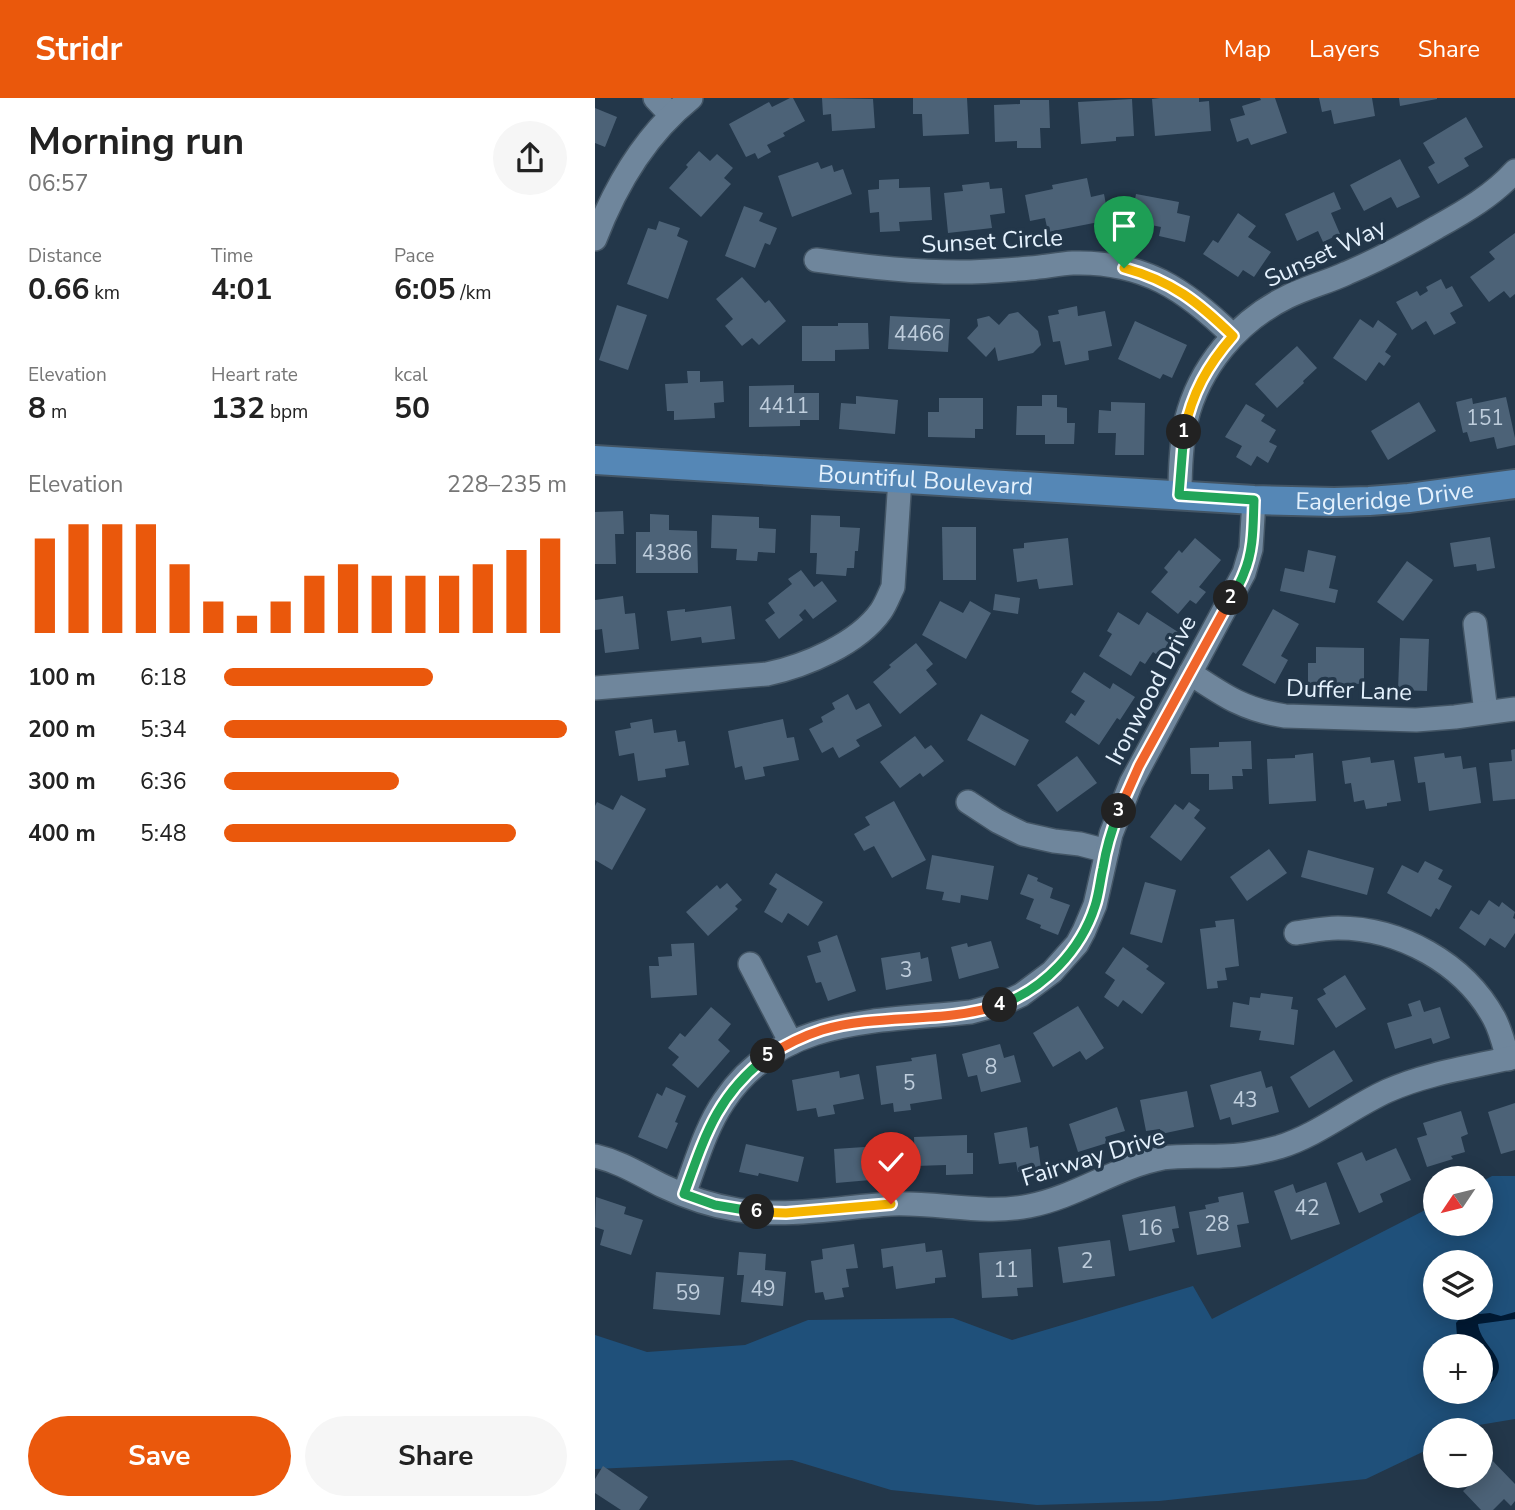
<!DOCTYPE html>
<html lang="en">
<head>
<meta charset="utf-8">
<style>
	:root { --surface:#fff; --page:#f6f6f6; --text:#222; --muted:#767676; --accent:#ea580c }
	body { margin:0; font-family:"Nunito Sans",sans-serif; background:var(--page); color:var(--text); height:100vh; display:flex; flex-direction:column; font-size:26px; white-space:nowrap }
	* { box-sizing:border-box; margin:0 }
	p { font-size:23px; color:var(--muted) }
	.icon { flex:none; width:38px; height:38px; fill:none; stroke:currentColor; stroke-width:2; stroke-linecap:round; stroke-linejoin:round }
	.map { position:relative; flex:1; overflow:hidden }
	.drawer { display:flex; flex-direction:column; background:var(--surface); width:595px }
	.drawer>* { flex:none }
	.needle { width:46px; rotate:235deg }
	.controls { position:absolute; left:828px; top:1068px; display:grid; gap:14px }
	.controls a { display:grid; place-items:center; width:70px; height:70px; border-radius:50%; background:var(--surface); box-shadow:0 4px 18px #0003; font-size:35px }
	.pin { position:absolute; display:grid; place-items:center; width:60px; height:60px; color:#fff; margin:-72px -30px; border-radius:50% 50% 50% 0; rotate:-45deg; box-shadow:0 0 7px #0007 }
	.pin .icon { rotate:45deg }
	.km { position:absolute; width:35px; height:35px; margin:-18px; border-radius:50%; background:#222; color:#fff; font-size:19px; line-height:35px; text-align:center }
	.round { display:grid; place-items:center; flex:none; width:74px; height:74px; border-radius:37px; background:var(--page) }
	.overview { display:flex; align-items:center; justify-content:space-between; height:119px; padding:0 28px }
	h1 { font-size:38px; font-weight:700; line-height:52px }
	.metrics { display:grid; grid-template-columns:repeat(3,1fr); gap:10px; height:119px; padding:7px 28px }
	.metrics div { display:grid; align-content:center }
	.metrics b { font-size:30px; font-weight:700 }
	.metrics small { font-size:19px; font-weight:400 }
	.metrics p { font-size:19px }
	.chart { height:196px; padding:14px 28px }
	.chart p { display:flex; justify-content:space-between }
	.chart svg { width:100%; height:126px; margin-top:7px; stroke:var(--accent); stroke-width:6 }
	.cta { display:flex; gap:14px; margin-top:auto; padding:14px 28px }
	.cta a { flex:1; height:80px; border-radius:42px; background:var(--accent); color:#fff; font-size:28px; font-weight:700; line-height:80px; text-align:center }
	.cta a+a { background:var(--page); color:var(--text) }
	ul { padding:0 28px; list-style:none; font-size:23px }
	li { display:grid; grid-template-columns:112px 84px 1fr; align-items:center; height:52px }
	li i { height:18px; border-radius:9px; background:var(--accent) }
	header { display:flex; align-items:center; gap:42px; box-sizing:border-box; height:98px; padding:0 35px; background:var(--accent); color:#fff }
	header strong { font-size:33px }
	nav { display:flex; gap:38px; margin-inline-start:auto; font-size:24px }
	main { display:flex; flex:1; min-height:0 }
	.map>svg:first-child { display:block }
	.green { fill:#1f507a; fill-rule:evenodd }
	.water { fill:#001a34 }
	.building { fill:#4c6277 }
	.lines { fill:none; stroke-linecap:round; stroke-linejoin:round }
	.minor-casing { stroke:#435565; stroke-width:26 }
	.major-casing { stroke:#435565; stroke-width:32 }
	.minor { stroke:#6f869c; stroke-width:23 }
	.major { stroke:#5587b6; stroke-width:28 }
	.split-1-casing { stroke:#fff; stroke-width:14 }
	.split-2-casing { stroke:#fff; stroke-width:14 }
	.split-3-casing { stroke:#fff; stroke-width:14 }
	.split-4-casing { stroke:#fff; stroke-width:14 }
	.split-5-casing { stroke:#fff; stroke-width:14 }
	.split-6-casing { stroke:#fff; stroke-width:14 }
	.split-7-casing { stroke:#fff; stroke-width:14 }
	.split-1 { stroke:#f5b400; stroke-width:9 }
	.split-2 { stroke:#22a559; stroke-width:9 }
	.split-3 { stroke:#f0652b; stroke-width:9 }
	.split-4 { stroke:#22a559; stroke-width:9 }
	.split-5 { stroke:#f0652b; stroke-width:9 }
	.split-6 { stroke:#22a559; stroke-width:9 }
	.split-7 { stroke:#f5b400; stroke-width:9 }
	.labels { text-anchor:middle; dominant-baseline:central; stroke-width:7; stroke-linejoin:round; paint-order:stroke }
	.number-label { font-size:21px; fill:#becddc }
	.street-label { font-size:24px; fill:#e4f1fd; stroke:#23374a }
</style>
</head>
<body>
<header>
<strong>Stridr</strong>
<nav><a>Map</a><a>Layers</a><a>Share</a></nav>
</header>
<main>
<section class="drawer">
<div class="overview"><div><h1>Morning run</h1><p>06:57</p></div><a class="round"><svg class="icon" aria-label="share" viewBox="0 0 24 24"><path d="M12 15V3M7 8l5-5 5 5M5 13v7h14v-7"/></svg></a></div>
<div class="metrics">
<div><p>Distance</p><b>0.66<small> km</small></b></div>
<div><p>Time</p><b>4:01</b></div>
<div><p>Pace</p><b>6:05<small> /km</small></b></div>
</div>
<div class="metrics">
<div><p>Elevation</p><b>8<small> m</small></b></div>
<div><p>Heart rate</p><b>132<small> bpm</small></b></div>
<div><p>kcal</p><b>50</b></div>
</div>
<div class="chart"><p><span>Elevation</span>228–235 m</p>
<svg viewBox="0 0 160 44" preserveAspectRatio="none"><path d="M5 44V11M15 44V6M25 44V6M35 44V6M45 44V20M55 44V33M65 44V38M75 44V33M85 44V24M95 44V20M105 44V24M115 44V24M125 44V24M135 44V20M145 44V15M155 44V11"/></svg>
</div>
<ul>
<li><b>100 m</b>6:18<i style="width:61%"></i></li>
<li><b>200 m</b>5:34<i style="width:100%"></i></li>
<li><b>300 m</b>6:36<i style="width:51%"></i></li>
<li><b>400 m</b>5:48<i style="width:85%"></i></li>
</ul>
<div class="cta"><a>Save</a><a>Share</a></div>
</section>
<div class="map">
<svg width="920" height="1412" viewBox="0 0 920 1412">
	<rect width="100%" height="100%" fill="#23374a"/>
	<path class="green" d="M897 1078H920V1321L884 1327 874 1332H840V1348L771 1381 564 1403 442 1407 296 1392 197 1362 0 1371V1237L52 1254 150 1247 213 1222 358 1220 417 1242 598 1188 617 1221 840 1107V1125H886V1084ZM840 1164H886V1209H840ZM840 1248H886V1293H840Z"/>
	<path class="water" d="M920 1214V1221L883 1226C886 1250 920 1262 895 1286L886 1284V1248H857L862 1238 861 1225 867 1218 877 1215 885 1216 895 1215 906 1218Z"/>
	<g class="building">
		<path d="M195 0H198L210 23 188 35 190 38 172 47 176 54 163 61 160 55 151 59 134 26 174 4 177 9Z"/>
		<path d="M227 0 278 1 280 30 237 33 236 16 228 17Z"/>
		<path d="M318 0H372L374 36 328 38 327 16H318Z"/>
		<path d="M565 0H604V4L614 3 616 33 560 38 557 1Z"/>
		<path d="M665 0H680L692 35 656 47 653 40 642 44 635 21 650 17 647 8 666 2Z"/>
		<path d="M724 0H777L780 18 739 26 736 12 727 14Z"/>
		<path d="M804 0H842V1L805 8Z"/>
		<path d="M537 1 539 38 521 39V43L486 46 483 4Z"/>
		<path d="M425 2H454L455 30H445L446 50H422V43L400 44 399 7 425 6Z"/>
		<path d="M0 10 22 19 10 49 0 45Z"/>
		<path d="M871 19 888 49 869 60 874 68 843 86 833 69 840 65 828 45Z"/>
		<path d="M104 53 115 63 122 56 138 70 129 80 136 86 106 119 74 90 93 69 91 67Z"/>
		<path d="M805 61 825 99 802 110 796 99 769 113 755 87Z"/>
		<path d="M223 64 226 71 237 67 239 74 248 71 257 96 197 119 183 78Z"/>
		<path d="M492 80 496 99 509 96 514 122 453 134 450 120 435 123 430 97 458 91 457 87Z"/>
		<path d="M304 81V90L335 89 337 122 304 124 305 133 285 134 284 114 275 115 273 92 284 91V82Z"/>
		<path d="M394 84 395 91 407 90 410 115 395 117 397 130 353 135 349 95 368 93 367 87Z"/>
		<path d="M739 94 746 111 736 115 745 136 728 144 723 133 702 143 690 116Z"/>
		<path d="M541 96 584 104 582 115 595 118 590 144 564 138 566 129 536 123Z"/>
		<path d="M149 108 168 115 164 123 182 130 175 147 170 145 160 170 130 158Z"/>
		<path d="M643 115 661 128 653 139 676 154 659 179 648 172 643 179 608 156 618 142 623 145Z"/>
		<path d="M64 123 85 130 82 138 93 143 73 201 32 186 53 130 61 132Z"/>
		<path d="M920 135V196L915 200 909 193 894 204 875 179 900 161 894 154Z"/>
		<path d="M147 179 170 205 174 202 191 223 164 247 157 240 147 248 130 228 138 221 121 201Z"/>
		<path d="M846 181 851 191 857 188 868 208 855 215 861 225 839 237 831 223 817 232 801 204 822 193 825 198 833 193 831 189Z"/>
		<path d="M22 207 52 217 33 272 4 262Z"/>
		<path d="M482 208 483 218 510 213 517 248 493 253 494 262 470 267 465 243 458 244 453 218 464 216 463 212Z"/>
		<path d="M423 214 443 233 446 247 438 255 403 263 400 249 391 259 372 240 383 228 382 221 394 218 404 227 414 216Z"/>
		<path d="M295 218 355 221 353 254 293 251Z"/>
		<path d="M765 221 778 230 783 222 802 236 790 254 796 258 789 268 784 264 771 283 738 260Z"/>
		<path d="M540 223 592 247 577 280 568 276 565 281 523 261Z"/>
		<path d="M243 225H273L274 251 240 252V263H207V228H243Z"/>
		<path d="M702 248 722 270 708 283 709 285 682 310 660 286Z"/>
		<path d="M92 273H105V284L128 283 129 304 119 305 120 320 79 322V313H72L70 286 93 285Z"/>
		<path d="M199 287V295H224V322H205V328L154 329V288Z"/>
		<path d="M447 297H462V309L472 310V325H480L479 346H450V337H421L422 308H447Z"/>
		<path d="M261 298 303 302 300 336 244 331 246 305 261 306Z"/>
		<path d="M911 299 920 340V347L902 351 899 339 875 344 872 334 868 335 861 304 877 300 878 306Z"/>
		<path d="M344 300H388V331H380V340L333 339V314H344Z"/>
		<path d="M516 304 550 305 549 357H520L521 335H503L504 312 516 313Z"/>
		<path d="M824 304 841 333 793 362 776 333Z"/>
		<path d="M651 306 670 317 666 323 681 332 674 344 682 348 673 365 662 358 656 368 641 359 647 348 630 339Z"/>
		<path d="M28 413 29 436H20L21 466H0V414Z"/>
		<path d="M55 416 74 417V432L102 433 103 475H41V434H55Z"/>
		<path d="M117 417 164 419V430L181 431 180 455 163 454 162 463 141 462 142 451 116 450Z"/>
		<path d="M216 417 245 418V429L265 430 263 453H260L259 470H252L251 478 221 476 222 455H215Z"/>
		<path d="M347 429H381V482H348Z"/>
		<path d="M895 439 900 470 882 473 881 466 859 469 855 445Z"/>
		<path d="M473 440 478 487 444 491 442 481 422 484 418 451 429 450V445Z"/>
		<path d="M600 440 626 462 604 489 611 494 601 506 595 502 583 516 556 494 573 474 569 470 584 452 587 455Z"/>
		<path d="M713 452 741 458 734 490 743 492 740 505 685 493 690 470 709 474Z"/>
		<path d="M812 463 838 482 808 523 782 504Z"/>
		<path d="M206 472 219 489 227 483 242 503 218 521 210 511 204 517 208 522 184 541 170 522 180 515 173 505 197 486 193 481Z"/>
		<path d="M400 496 425 500 423 516 398 512Z"/>
		<path d="M28 498 30 516 40 515 44 551 10 555 7 531 0 532V502Z"/>
		<path d="M345 503 368 515 375 503 396 515 371 561 327 537Z"/>
		<path d="M136 508 140 541 107 545 106 539 76 543 72 513 90 511V514Z"/>
		<path d="M678 511 704 526 686 558 693 562 680 586 647 567Z"/>
		<path d="M523 514 544 527 552 514 583 534 567 560 558 554 550 566 545 563 536 578 504 558 517 536 512 533Z"/>
		<path d="M805 540 834 541 832 593 803 592Z"/>
		<path d="M321 545 338 566 331 572 342 586 305 616 278 584 296 569 294 567Z"/>
		<path d="M721 549 769 550V586L713 585V565H721Z"/>
		<path d="M489 574 515 591 518 585 540 599 525 622 522 620 504 647 470 624 476 615 480 618 490 603 476 594Z"/>
		<path d="M253 596 261 612 274 605 287 628 261 642 265 648 244 660 238 649 227 655 214 631 228 624 226 619 240 611 237 605Z"/>
		<path d="M386 616 434 642 420 668 372 642Z"/>
		<path d="M57 621 59 635 81 632 83 644 90 643 94 667 70 671 71 679 43 683 39 655 24 658 20 633 36 630 35 625Z"/>
		<path d="M188 621 192 640 199 639 204 662 168 669 170 678 150 682 147 668 140 670 133 633Z"/>
		<path d="M320 638 330 651 336 647 349 663 328 679 325 675 305 690 285 664Z"/>
		<path d="M656 643 657 671H647L648 678H637L638 691 614 692V676H596L595 650 624 649V644Z"/>
		<path d="M920 651V701L898 703 894 665 917 663 916 652Z"/>
		<path d="M718 655 721 703 674 706 672 661 700 660V657Z"/>
		<path d="M849 655 850 660 866 658 868 671 881 669 886 705 834 713 830 684 823 685 819 659Z"/>
		<path d="M482 658 502 685 462 714 442 687Z"/>
		<path d="M775 659 776 665 799 662 806 703 792 705V708L771 711 769 702 759 704 756 685 750 686 747 663Z"/>
		<path d="M26 697 51 711 17 772 0 762V708L2 704 18 712Z"/>
		<path d="M299 703 331 762 297 780 279 748 269 753 259 736 275 727 270 719Z"/>
		<path d="M594 704 605 712 599 720 611 730 586 763 555 739 580 706 588 712Z"/>
		<path d="M674 751 692 775 652 803 635 779Z"/>
		<path d="M713 752 779 770 772 797 706 779Z"/>
		<path d="M337 757 399 768 393 802 366 797 365 805 347 802 349 794 331 791Z"/>
		<path d="M830 763 848 772 843 781 857 788 844 812 841 810 836 819 792 795 807 767 823 775Z"/>
		<path d="M181 775 228 804 213 828 193 815 187 825 169 814 182 791 174 786Z"/>
		<path d="M433 776 443 780 442 783 458 790 455 800 475 807 463 837 445 830 446 827 431 821 439 801 425 796Z"/>
		<path d="M550 784 581 792 567 845 535 836Z"/>
		<path d="M132 785 147 802 140 808 143 811 113 838 91 814 122 787 125 791Z"/>
		<path d="M894 802 904 809 907 804 920 814 918 820 920 821V835L910 850 895 840 890 848 864 830 876 812 884 817Z"/>
		<path d="M639 821 644 868 630 870 632 882 622 883 623 890 612 891 605 831 621 829 620 823Z"/>
		<path d="M242 837 261 893 233 903 226 884 221 885 212 858 226 854 223 844Z"/>
		<path d="M396 843 404 870 364 881 356 849 372 845 373 849Z"/>
		<path d="M99 845 102 897 56 900 54 868H64L63 859 77 858 76 846Z"/>
		<path d="M528 849 554 868 551 871 570 885 547 916 528 902 523 909 509 899 520 882 510 875Z"/>
		<path d="M325 854 326 861 333 859 337 883 291 892 286 860Z"/>
		<path d="M750 877 771 911 741 930 722 901 731 896 728 891Z"/>
		<path d="M666 895 698 899 696 911 703 912 699 947 664 942 666 933 635 929 638 904 654 907 655 899 665 900Z"/>
		<path d="M825 902 829 914 845 909 855 940 838 946 836 940 800 951 792 925 817 918 813 906Z"/>
		<path d="M483 908 509 950 491 962 485 953 458 969 438 935Z"/>
		<path d="M116 909 136 926 123 942 135 953 103 990 77 967 84 959 73 950 85 935 90 939Z"/>
		<path d="M405 946 409 960 419 957 426 984 386 994 382 977 373 979 367 956Z"/>
		<path d="M739 952 758 983 714 1010 695 979Z"/>
		<path d="M341 956 347 1001 315 1006 316 1012 299 1014 298 1005 286 1007 281 968 317 963 316 960Z"/>
		<path d="M244 973 245 980 264 976 269 1001 238 1007 240 1016 223 1019 221 1010 202 1013 197 982Z"/>
		<path d="M666 973 671 990 677 988 684 1014 637 1027 635 1019 625 1022 615 987Z"/>
		<path d="M71 989 91 998 80 1024 83 1025 72 1051 43 1039 62 995 67 998Z"/>
		<path d="M592 993 599 1029 566 1036 565 1031 551 1033 545 1002Z"/>
		<path d="M920 1005V1052L906 1056 893 1014Z"/>
		<path d="M522 1009 530 1033 510 1039 512 1045 483 1054 474 1026Z"/>
		<path d="M866 1013 873 1036 866 1039 870 1054 856 1058 858 1061 832 1069 822 1040 832 1037 828 1025Z"/>
		<path d="M432 1029 435 1050 443 1048 446 1070 423 1074 421 1064 404 1066 399 1035Z"/>
		<path d="M372 1037V1055H378V1076L351 1077V1067L320 1068 319 1039Z"/>
		<path d="M151 1046 209 1059 203 1084 164 1075 163 1078 144 1074Z"/>
		<path d="M285 1048 287 1081 241 1085 239 1051Z"/>
		<path d="M801 1050 816 1082 785 1096 788 1104 764 1115 742 1065 767 1054 771 1063Z"/>
		<path d="M731 1084 745 1126 696 1142 679 1093 698 1086 701 1095Z"/>
		<path d="M648 1094 654 1125 642 1127 646 1149 602 1157 594 1114 611 1111 610 1107 624 1104 623 1099Z"/>
		<path d="M1 1099 31 1109 29 1116 48 1122 36 1157 5 1147 9 1132 0 1129Z"/>
		<path d="M580 1108 584 1130 577 1131 580 1144 534 1153 527 1117Z"/>
		<path d="M515 1142 520 1178 468 1185 463 1149Z"/>
		<path d="M330 1145 331 1154 347 1152 351 1179 340 1180V1185L301 1191 298 1168 288 1170 286 1151Z"/>
		<path d="M259 1146 263 1170 251 1171 254 1189 247 1190 249 1199 230 1202 228 1194 220 1195 216 1163 228 1161 227 1151Z"/>
		<path d="M436 1151 438 1189 422 1190 423 1198 387 1200 384 1155Z"/>
		<path d="M144 1154 171 1156 170 1172 191 1174 188 1208 146 1204 149 1177H142Z"/>
		<path d="M61 1174 129 1179 125 1217 58 1211Z"/>
		<path d="M892 1357 920 1386V1403L916 1408 909 1401 898 1412H886L868 1393 886 1377V1363Z"/>
		<path d="M8 1368 53 1399 44 1412H26L0 1395V1381Z"/>
	</g>
	<g class="lines">
		<defs>
			<g id="minor">
				<path d="M60 0 76 17"/>
				<path d="M0 141C21 86 50 37 96 0"/>
				<path d="M221 162C273 169 324 175 376 174 396 173 416 172 435 170 449 169 463 166 478 165 548 163 590 191 638 238"/>
				<path d="M585 397C585 372 586 347 591 323 604 269 643 223 692 199 712 189 733 184 752 175 783 162 813 146 842 129 871 113 898 97 920 73"/>
				<path d="M880 526 891 614"/>
				<path d="M595 575C628 597 649 612 690 618L821 622 860 619 920 611"/>
				<path d="M0 590 172 576C210 568 263 546 286 513 291 506 294 497 298 489L305 380"/>
				<path d="M373 704 402 723 428 736 459 743 485 746 512 753"/>
				<path d="M701 835C715 833 729 830 743 830 805 830 869 865 899 920 906 933 909 947 913 961"/>
				<path d="M155 866 196 945"/>
				<path d="M0 1058C26 1064 44 1076 68 1088 91 1099 118 1108 143 1112 194 1120 246 1109 296 1106 343 1104 388 1117 434 1108 481 1099 521 1069 568 1060 588 1057 607 1059 627 1058 646 1058 666 1054 684 1049 723 1037 755 1010 792 993 832 975 877 969 920 959"/>
				<path d="M89 1096C101 1065 110 1031 129 1003 186 917 285 924 376 914L409 905 426 897 457 874 482 846 489 833 500 807 516 736 536 685 649 475 656 451 659 402"/>
			</g>
			<g id="major">
				<path id="s1" d="M0 362 659 402 739 404 774 403 814 400 920 386"/>
			</g>
		</defs>
		<use href="#minor" class="minor-casing"/>
		<use href="#major" class="major-casing"/>
		<use href="#minor" class="minor"/>
		<use href="#major" class="major"/>
	</g>
	<g class="lines">
		<defs>
			<path id="split-1" d="M529 170C577 183 603 204 638 238 612 268 597 295 589 334"/>
			<path id="split-2" d="M589 334 584 397 659 402C658 426 659 452 649 475 646 484 641 492 636 500"/>
			<path id="split-3" d="M524 713 544 668 636 500"/>
			<path id="split-4" d="M405 907C449 891 486 852 500 808 504 796 505 783 508 770 511 751 517 731 524 713"/>
			<path id="split-5" d="M173 958C190 947 208 938 227 932 285 915 348 926 405 907"/>
			<path id="split-6" d="M162 1114 120 1107 89 1096C110 1038 122 997 173 958"/>
			<path id="split-7" d="M162 1114 191 1115 296 1106"/>
		</defs>
		<use href="#split-1" class="split-1-casing"/>
		<use href="#split-2" class="split-2-casing"/>
		<use href="#split-3" class="split-3-casing"/>
		<use href="#split-4" class="split-4-casing"/>
		<use href="#split-5" class="split-5-casing"/>
		<use href="#split-6" class="split-6-casing"/>
		<use href="#split-7" class="split-7-casing"/>
		<use href="#split-1" class="split-1"/>
		<use href="#split-2" class="split-2"/>
		<use href="#split-3" class="split-3"/>
		<use href="#split-4" class="split-4"/>
		<use href="#split-5" class="split-5"/>
		<use href="#split-6" class="split-6"/>
		<use href="#split-7" class="split-7"/>
	</g>
	<g class="labels">
		<g class="number-label">
			<text x="324" y="236">4466</text>
			<text x="189" y="308">4411</text>
			<text x="890" y="320">151</text>
			<text x="72" y="455">4386</text>
			<text x="311" y="872">3</text>
			<text x="396" y="969">8</text>
			<text x="314" y="985">5</text>
			<text x="650" y="1002">43</text>
			<text x="712" y="1110">42</text>
			<text x="622" y="1126">28</text>
			<text x="555" y="1130">16</text>
			<text x="492" y="1163">2</text>
			<text x="411" y="1172">11</text>
			<text x="168" y="1191">49</text>
			<text x="93" y="1195">59</text>
		</g>
		<g class="street-label">
			<text transform="translate(397 143) rotate(-3)">Sunset Circle</text>
			<text transform="translate(730 155) rotate(-25)">Sunset Way</text>
			<text stroke="none"><textPath href="#s1" startOffset="331">Bountiful Boulevard</textPath></text>
			<text stroke="none"><textPath href="#s1" startOffset="791">Eagleridge Drive</textPath></text>
			<text transform="translate(556 592) rotate(-62)">Ironwood Drive</text>
			<text transform="translate(754 592) rotate(2)">Duffer Lane</text>
			<text transform="translate(498 1059) rotate(-17)">Fairway Drive</text>
		</g>
	</g>
</svg>
<div class="controls">
<a><svg class="needle" viewBox="-14 -14 28 28"><path d="M0-13l5 13h-10z" fill="#e53935"/><path d="M0 13l5-13h-10z" fill="#767676"/></svg></a>
<a><svg class="icon" aria-label="layers" viewBox="0 0 24 24"><path d="M12 4l9 5-9 5-9-5zM3 14l9 5 9-5"/></svg></a>
<a>+</a>
<a>−</a>
</div>
<div class="pin" style="left:529px;top:170px;background:#1e9e55"><svg class="icon" aria-label="arrive" viewBox="0 0 24 24"><path d="M6 21V4h12l-3 4 3 4H6"/></svg></div>
<div class="pin" style="left:296px;top:1106px;background:#d93025"><svg class="icon" aria-label="check" viewBox="0 0 24 24"><path d="M5 12l5 5 9-10"/></svg></div>
<b class="km" style="left:589px;top:334px">1</b>
<b class="km" style="left:636px;top:500px">2</b>
<b class="km" style="left:524px;top:713px">3</b>
<b class="km" style="left:405px;top:907px">4</b>
<b class="km" style="left:173px;top:958px">5</b>
<b class="km" style="left:162px;top:1114px">6</b>
</div>
</main>
</body>
</html>
